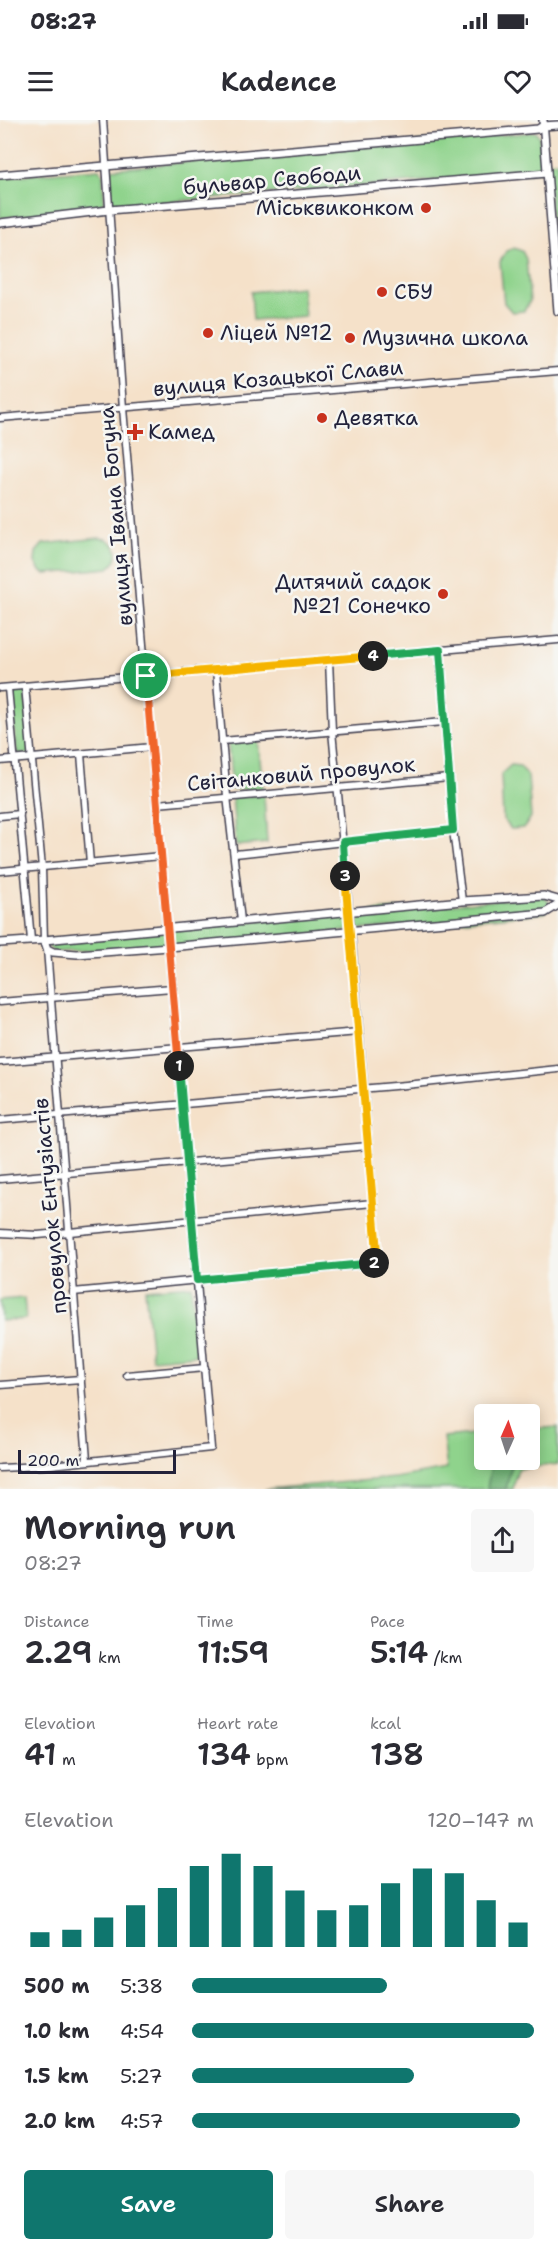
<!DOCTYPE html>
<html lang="en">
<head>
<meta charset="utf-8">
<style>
	:root { --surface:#fff; --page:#f7f7f7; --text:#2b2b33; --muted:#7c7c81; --accent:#0f766e }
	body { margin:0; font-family:"Shantell Sans",sans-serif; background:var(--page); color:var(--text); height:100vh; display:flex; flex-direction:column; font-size:22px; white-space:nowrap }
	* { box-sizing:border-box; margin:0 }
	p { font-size:20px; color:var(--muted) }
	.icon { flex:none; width:33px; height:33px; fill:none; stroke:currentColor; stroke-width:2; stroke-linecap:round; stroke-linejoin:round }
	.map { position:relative; height:1369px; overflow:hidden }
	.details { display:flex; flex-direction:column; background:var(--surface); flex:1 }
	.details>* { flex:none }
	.needle { width:39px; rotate:3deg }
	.fabs { position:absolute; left:474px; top:1284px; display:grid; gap:12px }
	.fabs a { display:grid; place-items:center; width:66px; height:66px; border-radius:6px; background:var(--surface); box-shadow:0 3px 15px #0003; font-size:30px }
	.scale { position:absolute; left:18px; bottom:15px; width:158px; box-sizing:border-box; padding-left:6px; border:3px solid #22223b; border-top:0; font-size:16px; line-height:21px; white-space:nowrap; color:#22223b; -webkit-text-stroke:4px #f6f6f2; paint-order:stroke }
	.pin { position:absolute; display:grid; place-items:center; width:51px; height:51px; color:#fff; margin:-26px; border:3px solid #fff; border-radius:50%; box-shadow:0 2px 6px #0007 }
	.km { position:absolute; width:30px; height:30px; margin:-15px; border-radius:50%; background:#222; color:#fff; font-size:16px; line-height:30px; text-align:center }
	.round { display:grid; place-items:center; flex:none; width:63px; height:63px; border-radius:6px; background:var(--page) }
	.overview { display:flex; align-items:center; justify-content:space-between; height:102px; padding:0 24px }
	h1 { font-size:33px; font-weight:600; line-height:45px }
	.metrics { display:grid; grid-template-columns:repeat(3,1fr); gap:9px; height:102px; padding:6px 24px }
	.metrics div { display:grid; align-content:center }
	.metrics b { font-size:30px; font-weight:600 }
	.metrics small { font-size:16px; font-weight:400 }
	.metrics p { font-size:16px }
	.chart { height:168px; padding:12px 24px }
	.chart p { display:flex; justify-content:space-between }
	.chart svg { width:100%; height:108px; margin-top:6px; stroke:var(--accent); stroke-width:6 }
	.button { display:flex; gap:12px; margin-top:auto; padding:12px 24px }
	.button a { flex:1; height:69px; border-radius:6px; background:var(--accent); color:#fff; font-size:24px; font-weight:600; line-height:69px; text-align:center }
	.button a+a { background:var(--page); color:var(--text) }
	ul { padding:0 24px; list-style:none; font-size:20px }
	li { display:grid; grid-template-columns:96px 72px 1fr; align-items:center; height:45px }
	li i { height:15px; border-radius:8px; background:var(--accent) }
	.status { display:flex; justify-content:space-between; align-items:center; height:42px; padding:0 30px; background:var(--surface); direction:ltr }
	.status svg { height:16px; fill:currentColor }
	header { display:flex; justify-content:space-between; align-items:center; height:78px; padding:0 24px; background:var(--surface); font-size:27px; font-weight:600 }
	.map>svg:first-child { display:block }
	.green { fill:#8fd38c; stroke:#587a64; stroke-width:1.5 }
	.forest { fill:#73b578; stroke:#4a6c5a; stroke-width:1.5 }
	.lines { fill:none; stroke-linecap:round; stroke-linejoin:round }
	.minor-casing { stroke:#423f50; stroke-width:9 }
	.tertiary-casing { stroke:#423f50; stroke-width:10 }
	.minor { stroke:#fff; stroke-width:6 }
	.tertiary { stroke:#fff; stroke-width:7 }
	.split-1-casing { stroke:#fff; stroke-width:12 }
	.split-2-casing { stroke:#fff; stroke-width:12 }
	.split-3-casing { stroke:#fff; stroke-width:12 }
	.split-4-casing { stroke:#fff; stroke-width:12 }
	.split-5-casing { stroke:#fff; stroke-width:12 }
	.split-1 { stroke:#f0652b; stroke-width:8 }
	.split-2 { stroke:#22a559; stroke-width:8 }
	.split-3 { stroke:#f5b400; stroke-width:8 }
	.split-4 { stroke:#22a559; stroke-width:8 }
	.split-5 { stroke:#f5b400; stroke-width:8 }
	.poi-dot { fill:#c8321e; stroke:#f6f6f2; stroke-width:2 }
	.labels { text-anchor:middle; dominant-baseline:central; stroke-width:5; stroke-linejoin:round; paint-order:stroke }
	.street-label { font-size:21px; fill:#22223b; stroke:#f6f6f2 }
	.poi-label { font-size:21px; fill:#22223b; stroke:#f6f6f2; text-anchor:start }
</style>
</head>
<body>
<div class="status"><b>08:27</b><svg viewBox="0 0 49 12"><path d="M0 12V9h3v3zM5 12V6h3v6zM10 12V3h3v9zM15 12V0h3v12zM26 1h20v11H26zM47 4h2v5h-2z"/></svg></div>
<header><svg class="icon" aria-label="menu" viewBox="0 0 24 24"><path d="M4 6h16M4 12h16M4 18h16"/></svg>Kadence<svg class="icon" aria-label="heart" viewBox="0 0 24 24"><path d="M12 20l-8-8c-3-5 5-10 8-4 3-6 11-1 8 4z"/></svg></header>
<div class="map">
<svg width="558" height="1369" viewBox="0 0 558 1369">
	<rect width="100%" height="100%" fill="#f6f6f2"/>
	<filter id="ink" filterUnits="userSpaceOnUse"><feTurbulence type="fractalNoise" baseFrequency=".0167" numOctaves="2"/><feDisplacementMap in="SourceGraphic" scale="12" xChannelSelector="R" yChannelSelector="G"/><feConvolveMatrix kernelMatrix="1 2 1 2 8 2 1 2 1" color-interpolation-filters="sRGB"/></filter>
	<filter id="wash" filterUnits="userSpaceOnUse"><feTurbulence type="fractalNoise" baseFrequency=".008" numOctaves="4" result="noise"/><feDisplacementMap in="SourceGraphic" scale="24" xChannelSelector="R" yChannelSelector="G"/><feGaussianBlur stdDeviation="1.35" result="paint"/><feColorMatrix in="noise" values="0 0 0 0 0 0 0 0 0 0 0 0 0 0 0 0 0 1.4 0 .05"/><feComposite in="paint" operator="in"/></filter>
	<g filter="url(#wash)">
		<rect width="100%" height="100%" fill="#f5e1c9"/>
		<g class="green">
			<path d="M536 12 539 16 542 49 538 52 112 86 110 49Z"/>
			<path d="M558 41V126L553 123 547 42Z"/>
			<path d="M99 49 103 54 104 81 95 89 0 98V57Z"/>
			<path d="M514 128 522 131 526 139 530 181 524 191 512 192 504 183 500 142 506 131Z"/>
			<path d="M302 167 305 196 253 200 251 172Z"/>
			<path d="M100 418C118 420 123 437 109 448L45 454 40 451 35 442 36 432 43 424Z"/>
			<path d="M26 571 32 634H17L11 572Z"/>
			<path d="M258 620 263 668 232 670 228 623Z"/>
			<path d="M511 645 520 646 528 656 531 697 524 708 511 709 503 699 501 654Z"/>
			<path d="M264 675 267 723 236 726 232 677Z"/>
			<path d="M544 776 550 784 545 793 169 827 53 832 44 820Z"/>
			<path d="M191 1165 197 1235 152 1239 145 1169Z"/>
			<path d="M24 1178 26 1199 1 1201 0 1180Z"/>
			<path d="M558 1307V1344L518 1349 513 1369H265L395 1358 447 1349 443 1317 484 1313V1340H530V1309Z"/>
		</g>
		<path class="forest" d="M512 1343 506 1369H487L491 1345Z"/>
	</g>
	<g filter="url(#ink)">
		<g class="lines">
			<defs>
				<g id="minor">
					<path d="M0 298 558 251"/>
					<path d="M440 530 453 710 462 781"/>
					<path d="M216 550 227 676 241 801"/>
					<path d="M25 566 42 748 44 820"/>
					<path d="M0 568 558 520"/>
					<path d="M8 568 31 820"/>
					<path d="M222 621 444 602"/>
					<path d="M81 634 90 743"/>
					<path d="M0 641 152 627"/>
					<path d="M157 684 449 658"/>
					<path d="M0 696 20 694"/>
					<path d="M235 734 453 710"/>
					<path d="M0 751 161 736"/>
					<path d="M47 829 87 1340"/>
					<path d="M0 882 172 868"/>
					<path d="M0 942 359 912"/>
					<path d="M0 1000 406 965 558 949"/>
					<path d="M0 1059 368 1026"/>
					<path d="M0 1113 38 1115 373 1083"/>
					<path d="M73 1172 378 1143 351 810 332 611 329 540"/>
					<path d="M127 1255 205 1248"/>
					<path d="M0 1265 81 1259"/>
					<path d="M0 1348 42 1346 211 1328 123 288 103 0"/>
				</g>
				<g id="tertiary">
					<path d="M543 0 558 191"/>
					<path d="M0 55 538 9 543 6 558 5"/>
					<path d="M0 103 109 90 547 53"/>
					<path d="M44 820 462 781 544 776 558 780"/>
					<path d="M0 823 44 820 47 829 53 832 77 834 169 827 545 793 558 785"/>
				</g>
			</defs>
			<use href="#minor" class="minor-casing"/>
			<use href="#tertiary" class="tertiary-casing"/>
			<use href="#minor" class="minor"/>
			<use href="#tertiary" class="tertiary"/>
		</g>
	</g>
	<g class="lines" filter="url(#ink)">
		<defs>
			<path id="split-1" d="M146 556 179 946"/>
			<path id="split-2" d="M179 946 197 1160 374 1143"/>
			<path id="split-3" d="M345 756 378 1143H374"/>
			<path id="split-4" d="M345 756 343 722 453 710 440 530 373 536"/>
			<path id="split-5" d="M146 556 373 536"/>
		</defs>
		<use href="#split-1" class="split-1-casing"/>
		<use href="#split-2" class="split-2-casing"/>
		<use href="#split-3" class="split-3-casing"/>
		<use href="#split-4" class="split-4-casing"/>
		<use href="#split-5" class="split-5-casing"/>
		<use href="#split-1" class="split-1"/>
		<use href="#split-2" class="split-2"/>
		<use href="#split-3" class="split-3"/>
		<use href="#split-4" class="split-4"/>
		<use href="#split-5" class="split-5"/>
	</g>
	<g class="poi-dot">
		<circle cx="426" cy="88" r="6"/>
		<circle cx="382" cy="172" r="6"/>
		<circle cx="208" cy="213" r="6"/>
		<circle cx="350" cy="218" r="6"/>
		<circle cx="322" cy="298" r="6"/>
		<path d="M132 303h6v6h6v6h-6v6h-6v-6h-6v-6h6z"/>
		<circle cx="443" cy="474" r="6"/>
	</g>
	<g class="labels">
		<g class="street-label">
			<text transform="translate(272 60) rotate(-5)">бульвар Свободи</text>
			<text transform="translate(278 258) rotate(-5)">вулиця Козацької Слави</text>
			<text transform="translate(116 396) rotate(-95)">вулиця Івана Богуна</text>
			<text transform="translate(301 654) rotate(-5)">Світанковий провулок</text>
			<text transform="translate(50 1086) rotate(-95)">провулок Ентузіастів</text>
		</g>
		<g class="poi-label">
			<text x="414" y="88" text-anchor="end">Міськвиконком</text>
			<text x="394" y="172">СБУ</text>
			<text x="220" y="213">Ліцей №12</text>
			<text x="362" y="218">Музична школа</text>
			<text x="334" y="298">Девятка</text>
			<text x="148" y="312">Камед</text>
			<text x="431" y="462" text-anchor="end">Дитячий садок<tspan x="431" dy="24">№21 Сонечко</tspan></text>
		</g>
	</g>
</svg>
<div class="fabs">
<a><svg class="needle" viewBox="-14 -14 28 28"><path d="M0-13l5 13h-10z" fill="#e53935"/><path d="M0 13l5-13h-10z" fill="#7c7c81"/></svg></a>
</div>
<div class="scale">200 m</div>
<div class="pin" style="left:146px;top:556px;background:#1e9e55"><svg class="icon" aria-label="arrive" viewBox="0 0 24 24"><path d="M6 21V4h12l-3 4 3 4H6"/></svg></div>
<b class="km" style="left:179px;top:946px">1</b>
<b class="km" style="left:374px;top:1143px">2</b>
<b class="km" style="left:345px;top:756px">3</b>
<b class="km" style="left:373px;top:536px">4</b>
</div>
<section class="details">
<div class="overview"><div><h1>Morning run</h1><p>08:27</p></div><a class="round"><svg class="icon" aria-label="share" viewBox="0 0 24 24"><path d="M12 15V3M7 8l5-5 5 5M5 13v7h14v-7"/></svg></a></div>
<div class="metrics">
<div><p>Distance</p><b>2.29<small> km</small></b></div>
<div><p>Time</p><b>11:59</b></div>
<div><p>Pace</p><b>5:14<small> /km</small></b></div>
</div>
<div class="metrics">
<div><p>Elevation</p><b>41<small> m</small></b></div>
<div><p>Heart rate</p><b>134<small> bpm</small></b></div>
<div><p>kcal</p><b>138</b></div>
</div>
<div class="chart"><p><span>Elevation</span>120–147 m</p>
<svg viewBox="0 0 160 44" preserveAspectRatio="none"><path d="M5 44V38M15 44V37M25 44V32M35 44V27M45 44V20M55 44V11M65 44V6M75 44V11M85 44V21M95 44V29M105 44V27M115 44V18M125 44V12M135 44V14M145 44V25M155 44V34"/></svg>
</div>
<ul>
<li><b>500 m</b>5:38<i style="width:57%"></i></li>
<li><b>1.0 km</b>4:54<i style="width:100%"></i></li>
<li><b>1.5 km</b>5:27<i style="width:65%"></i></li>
<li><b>2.0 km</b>4:57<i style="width:96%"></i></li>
</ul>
<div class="button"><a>Save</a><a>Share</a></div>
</section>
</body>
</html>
